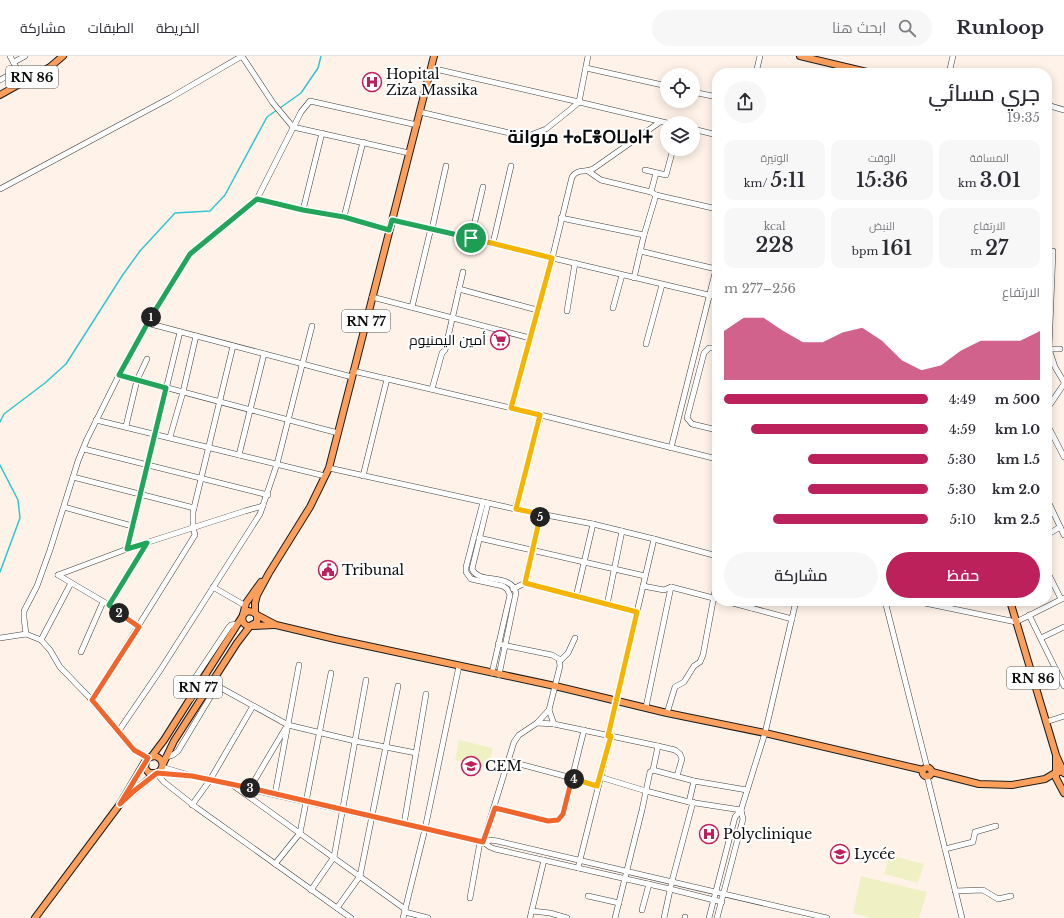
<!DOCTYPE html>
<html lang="ar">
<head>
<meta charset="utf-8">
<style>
	:root { --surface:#fff; --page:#f7f7f7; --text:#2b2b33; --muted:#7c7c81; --line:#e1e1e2; --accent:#bd215c }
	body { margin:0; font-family:"Libre Baskerville",Cairo,"Noto Sans Tifinagh",serif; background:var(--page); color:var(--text); direction:rtl; height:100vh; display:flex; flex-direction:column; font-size:15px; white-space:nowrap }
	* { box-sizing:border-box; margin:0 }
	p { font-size:13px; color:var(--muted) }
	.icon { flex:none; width:22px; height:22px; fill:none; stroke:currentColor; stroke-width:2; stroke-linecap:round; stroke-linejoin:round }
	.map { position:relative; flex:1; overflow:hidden; direction:ltr }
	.panel { position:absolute; left:712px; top:12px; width:340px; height:538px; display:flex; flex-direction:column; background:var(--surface); border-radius:16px; box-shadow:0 2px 10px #0003; direction:rtl }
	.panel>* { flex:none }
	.buttons { position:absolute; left:660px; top:12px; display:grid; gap:8px }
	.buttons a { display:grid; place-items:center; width:40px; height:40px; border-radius:50%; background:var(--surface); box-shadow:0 2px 10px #0003; font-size:20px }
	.pin { position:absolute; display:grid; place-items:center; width:34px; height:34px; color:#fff; margin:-17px; border:2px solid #fff; border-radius:50%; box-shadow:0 1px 4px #0007 }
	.km { position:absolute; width:20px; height:20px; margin:-10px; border-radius:50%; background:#222; color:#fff; font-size:11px; line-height:20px; text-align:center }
	.round { display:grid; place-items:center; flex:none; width:42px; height:42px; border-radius:21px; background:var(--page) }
	.overview { display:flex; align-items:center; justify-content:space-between; height:68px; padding:0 12px }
	h1 { font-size:22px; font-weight:600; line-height:30px }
	.stats { display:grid; grid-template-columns:repeat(3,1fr); gap:6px; height:68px; padding:4px 12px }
	.stats div { display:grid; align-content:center; border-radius:10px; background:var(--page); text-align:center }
	.stats b { font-size:20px; font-weight:600 }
	.stats small { font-size:11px; font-weight:400 }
	.stats p { font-size:11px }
	.chart { height:112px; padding:8px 12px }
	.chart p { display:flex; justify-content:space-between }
	.chart svg { width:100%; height:72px; margin-top:4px; fill:var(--accent); opacity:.7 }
	.primary-button { display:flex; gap:8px; margin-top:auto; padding:8px 12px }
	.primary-button a { flex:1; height:46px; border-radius:24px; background:var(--accent); color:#fff; font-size:16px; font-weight:600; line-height:46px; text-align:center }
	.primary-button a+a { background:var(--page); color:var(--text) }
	ul { padding:0 12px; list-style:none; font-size:13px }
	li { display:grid; grid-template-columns:64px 48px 1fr; align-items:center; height:30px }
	li i { height:10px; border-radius:5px; background:var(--accent) }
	header { display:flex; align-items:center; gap:24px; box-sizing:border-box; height:56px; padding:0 20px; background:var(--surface); border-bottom:1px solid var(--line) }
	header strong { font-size:19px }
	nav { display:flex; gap:22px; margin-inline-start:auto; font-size:14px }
	.search { width:280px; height:36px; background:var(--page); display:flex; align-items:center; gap:10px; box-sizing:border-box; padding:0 14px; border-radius:22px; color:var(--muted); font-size:15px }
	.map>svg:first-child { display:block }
	.pitch { fill:#f0f0c5 }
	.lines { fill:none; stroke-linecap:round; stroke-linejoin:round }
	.stream { stroke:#32c6d0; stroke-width:1.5 }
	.minor-casing { stroke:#3e3e3e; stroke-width:6 }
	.major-casing { stroke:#1c1c1c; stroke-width:8 }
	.minor { stroke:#fff; stroke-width:5 }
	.major { stroke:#fc9f5c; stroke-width:6 }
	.split-1-casing { stroke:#fff; stroke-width:8 }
	.split-2-casing { stroke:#fff; stroke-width:8 }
	.split-3-casing { stroke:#fff; stroke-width:8 }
	.split-4-casing { stroke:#fff; stroke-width:8 }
	.split-5-casing { stroke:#fff; stroke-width:8 }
	.split-6-casing { stroke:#fff; stroke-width:8 }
	.split-1 { stroke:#22a559; stroke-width:5 }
	.split-2 { stroke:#22a559; stroke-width:5 }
	.split-3 { stroke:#f0652b; stroke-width:5 }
	.split-4 { stroke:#f0652b; stroke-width:5 }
	.split-5 { stroke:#f5b400; stroke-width:5 }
	.split-6 { stroke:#f5b400; stroke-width:5 }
	.labels { text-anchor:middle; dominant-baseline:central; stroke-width:4; stroke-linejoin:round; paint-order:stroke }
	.shield { fill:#fff; stroke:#545454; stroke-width:1 }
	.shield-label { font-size:13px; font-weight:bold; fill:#0b0b0b }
	.poi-label { font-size:14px; fill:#0b0b0b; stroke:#fff; text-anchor:start }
	.district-label { font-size:18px; font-weight:bold; fill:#0b0b0b; stroke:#fff }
</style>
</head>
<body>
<header>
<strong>Runloop</strong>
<div class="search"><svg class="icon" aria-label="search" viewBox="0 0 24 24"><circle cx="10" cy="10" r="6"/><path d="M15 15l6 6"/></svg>ابحث هنا</div>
<nav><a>الخريطة</a><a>الطبقات</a><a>مشاركة</a></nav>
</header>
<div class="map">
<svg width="1064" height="862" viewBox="0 0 1064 862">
	<rect width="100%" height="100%" fill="#fff3e9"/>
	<g class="pitch">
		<path d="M459 684 493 692 488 712 455 704Z"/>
		<path d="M890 799 924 808 918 827 884 818Z"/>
		<path d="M861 820 927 836 919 862H870L853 857Z"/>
	</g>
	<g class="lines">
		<g class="stream">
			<path d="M280 52 301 37 318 12 321 0"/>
			<path d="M0 366 4 358 45 327 66 308 122 220 140 195 175 157 210 155 225 139 267 61 277 54"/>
			<path d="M0 409 18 444 20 462 0 516"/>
		</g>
		<defs>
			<g id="minor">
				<path d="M10 0 24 26"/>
				<path d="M242 0 273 47 293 71 409 97"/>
				<path d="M14 6 25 0"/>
				<path d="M431 12 579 46 667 67"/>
				<path d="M586 12 667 30"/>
				<path d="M756 17 760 0"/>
				<path d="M949 17 953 0"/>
				<path d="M0 24 18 14"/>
				<path d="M693 36 717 41"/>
				<path d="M1047 49 1064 54"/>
				<path d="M420 56 518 79 528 80 546 73 571 53 579 46 588 0"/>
				<path d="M693 73 717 79"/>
				<path d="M645 114 666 119 673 93"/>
				<path d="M588 115 601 124 651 136 656 139 717 153"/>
				<path d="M0 133 170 42 242 0"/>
				<path d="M651 136 656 117"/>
				<path d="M257 143 303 154 344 161 389 174"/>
				<path d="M303 154 322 77"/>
				<path d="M344 161 363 86"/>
				<path d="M561 162 644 179"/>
				<path d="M392 164 717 241"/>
				<path d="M432 173 446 110"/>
				<path d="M471 182 483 131"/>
				<path d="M493 187 511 110"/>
				<path d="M640 195 716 213"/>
				<path d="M1053 195 1049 293 1055 311 1064 326"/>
				<path d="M634 222 644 179 656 139"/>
				<path d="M459 233 537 254"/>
				<path d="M372 241 530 282"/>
				<path d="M412 251 431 172"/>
				<path d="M613 252 622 219"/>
				<path d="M567 255 575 207"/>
				<path d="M147 267 352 321"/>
				<path d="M646 288 662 229"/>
				<path d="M717 292H709L704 297 687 362 692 368 717 374"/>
				<path d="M1047 293H1060"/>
				<path d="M353 315 541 359 717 403"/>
				<path d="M119 319 338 377"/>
				<path d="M432 333 442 297 445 294 463 216"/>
				<path d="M715 342 717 343"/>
				<path d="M511 352 552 203 572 121C578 112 585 117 593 113L660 66"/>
				<path d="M1047 353 1064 328"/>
				<path d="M96 364 325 420"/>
				<path d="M1047 368 1064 401"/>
				<path d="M126 370 137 324 147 303"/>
				<path d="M170 381 183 336 196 280"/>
				<path d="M671 392 717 209"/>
				<path d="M84 393 268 439"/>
				<path d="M239 399 264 298"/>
				<path d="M329 412 515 453 593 468 654 483 717 500"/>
				<path d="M363 420 387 323"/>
				<path d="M73 421 194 452"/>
				<path d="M1047 443 1064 479"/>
				<path d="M483 446 466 511V516L471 523 503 530 507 533 510 539 492 617"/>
				<path d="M488 447 472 513C479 529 511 516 516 537L499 619"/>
				<path d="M64 451 132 470"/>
				<path d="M515 453 541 359"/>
				<path d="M1047 479 1060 471"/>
				<path d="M479 482 645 520"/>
				<path d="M127 493 180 276"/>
				<path d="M1047 515 1061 543"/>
				<path d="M58 519 127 493 245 455 263 450"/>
				<path d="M58 519 109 549 139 571"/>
				<path d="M525 527 540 458"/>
				<path d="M643 530 664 534 671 531 717 543"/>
				<path d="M213 531 244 549"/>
				<path d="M513 533 525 527 637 556"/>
				<path d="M576 541 593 468"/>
				<path d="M725 545 792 563"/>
				<path d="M885 545 927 711"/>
				<path d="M915 545 1016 566 1064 542"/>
				<path d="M109 549 147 487"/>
				<path d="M607 549 622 475"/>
				<path d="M751 552 753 545"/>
				<path d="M1029 559 1064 630"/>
				<path d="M26 578 24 562V555L37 530 50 494 78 405 87 383 119 319 147 267 190 198 257 143 301 56 310 45 417 69"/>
				<path d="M0 582 26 578 41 584 50 594 60 611 89 641 134 694 147 702"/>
				<path d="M1041 582 1064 571"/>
				<path d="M41 584 71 527"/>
				<path d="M498 588 552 599 559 603 560 610 549 654 554 668 658 690 653 714 694 725 747 734"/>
				<path d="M81 596 103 546"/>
				<path d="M560 605 568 597 575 582"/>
				<path d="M212 627 288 669 355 685 416 697"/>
				<path d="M191 643 187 639V634L229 571 231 569 237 568"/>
				<path d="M92 644 195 479 193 471V456L233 290"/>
				<path d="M646 651 671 531"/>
				<path d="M667 657 675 631 684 626 694 610 700 606 703 599 717 524"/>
				<path d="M1046 666 1064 660"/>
				<path d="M537 667 554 668"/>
				<path d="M118 676 161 613 260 458 277 408 312 270"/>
				<path d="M608 680 654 483"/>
				<path d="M658 690 675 694 680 698 682 703 677 720"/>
				<path d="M166 701 173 699 178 695 217 630"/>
				<path d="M508 705 572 722 597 730"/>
				<path d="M162 711 192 720 483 786 490 791 495 793 670 833 722 846"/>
				<path d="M156 717 164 726 197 752 351 862"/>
				<path d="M157 717 179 719"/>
				<path d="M927 720 962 862"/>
				<path d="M600 721 646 735 689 746 741 754"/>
				<path d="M234 730 405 853"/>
				<path d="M250 732 285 673"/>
				<path d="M275 738 299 609"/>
				<path d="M689 746 694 725"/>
				<path d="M192 749 210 724 253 650"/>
				<path d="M495 752 548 765 558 764 563 758 584 674"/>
				<path d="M404 768 426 638"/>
				<path d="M483 786 514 686 519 679 537 667 549 654"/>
				<path d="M486 787 490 784 497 785 827 862"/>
				<path d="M945 793 973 786 975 776 996 770"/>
				<path d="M275 808 300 777 331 617"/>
				<path d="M578 812 611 680"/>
				<path d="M311 834 334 801 366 624"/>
				<path d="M955 835 983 834 998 843 1011 840"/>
				<path d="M588 840 619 847"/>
				<path d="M470 842 480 786"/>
				<path d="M337 852 360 820 398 630"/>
				<path d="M642 854 649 828"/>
				<path d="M532 855 550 857 567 862"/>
				<path d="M405 856 428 862"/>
				<path d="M403 862 425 773 459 610"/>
				<path d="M530 862 544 804"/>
				<path d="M615 862 642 754 650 716 653 714"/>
				<path d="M664 862 672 825 693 746"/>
				<path d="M685 862V861"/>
				<path d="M709 862 735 761 741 754 765 677 796 545"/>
				<path d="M717 862 743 763 741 754"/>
			</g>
			<g id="major">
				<path d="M800 0 871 17"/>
				<path d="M0 39 50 11 63 0"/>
				<path d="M1010 545 1056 699 1064 717"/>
				<path d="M255 557V547L257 539 269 517 310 451 329 412 434 0"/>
				<path d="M243 559 246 547 261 526"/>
				<path d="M257 559 276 569 335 583 555 630 667 657 765 677 923 714"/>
				<path d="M253 570 274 569"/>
				<path d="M152 700 164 684 242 561"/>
				<path d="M1056 700V722L1064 737"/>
				<path d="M163 708 174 685 237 587 250 570 257 566V559L253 556 248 555 243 559C241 565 244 570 250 570"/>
				<circle cx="927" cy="716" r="4.5"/>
				<path d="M932 716 979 728 1012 729 1045 723 1055 717 1063 715"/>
				<path d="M127 741 156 717"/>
				<path d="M35 862 120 748 146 704 150 701 155 700C164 703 165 712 157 717H149L145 712 146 704"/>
			</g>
		</defs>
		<use href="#minor" class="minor-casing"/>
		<use href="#major" class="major-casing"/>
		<use href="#minor" class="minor"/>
		<use href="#major" class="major"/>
	</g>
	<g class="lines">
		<defs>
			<path id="split-1" d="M151 261 190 198 257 143 303 154 344 161 389 174 392 164 471 182"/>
			<path id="split-2" d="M119 557 109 549 147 487 127 493 166 332 119 319 151 261"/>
			<path id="split-3" d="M119 557 139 571 92 644 134 694 148 702 120 748 134 735 157 717 192 720 250 732"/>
			<path id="split-4" d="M250 732 483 786 495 752 548 765 558 764 563 758 572 722 574 723"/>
			<path id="split-5" d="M540 461 525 527 637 556 608 680H611L597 730 574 723"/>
			<path id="split-6" d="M471 182 552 202 511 352 540 359 516 453 540 458V461"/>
		</defs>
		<use href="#split-1" class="split-1-casing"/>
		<use href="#split-2" class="split-2-casing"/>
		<use href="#split-3" class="split-3-casing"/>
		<use href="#split-4" class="split-4-casing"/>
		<use href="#split-5" class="split-5-casing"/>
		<use href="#split-6" class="split-6-casing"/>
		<use href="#split-1" class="split-1"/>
		<use href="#split-2" class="split-2"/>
		<use href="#split-3" class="split-3"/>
		<use href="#split-4" class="split-4"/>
		<use href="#split-5" class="split-5"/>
		<use href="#split-6" class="split-6"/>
	</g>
	<defs>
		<symbol id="hospital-ring" viewBox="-11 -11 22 22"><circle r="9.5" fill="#fff" stroke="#bd215c" stroke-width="1.5"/><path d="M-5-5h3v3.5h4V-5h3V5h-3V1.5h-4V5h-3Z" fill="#bd215c"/></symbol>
		<symbol id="supermarket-ring" viewBox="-11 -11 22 22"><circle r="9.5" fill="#fff" stroke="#bd215c" stroke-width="1.5"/><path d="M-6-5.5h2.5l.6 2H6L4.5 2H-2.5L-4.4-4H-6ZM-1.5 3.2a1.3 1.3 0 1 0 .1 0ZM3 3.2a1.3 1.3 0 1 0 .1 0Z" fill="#bd215c"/></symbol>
		<symbol id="civic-ring" viewBox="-11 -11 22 22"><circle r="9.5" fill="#fff" stroke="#bd215c" stroke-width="1.5"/><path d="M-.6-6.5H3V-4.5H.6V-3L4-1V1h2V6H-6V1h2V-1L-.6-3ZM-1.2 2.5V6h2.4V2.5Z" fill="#bd215c"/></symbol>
		<symbol id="school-ring" viewBox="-11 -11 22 22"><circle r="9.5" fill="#fff" stroke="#bd215c" stroke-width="1.5"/><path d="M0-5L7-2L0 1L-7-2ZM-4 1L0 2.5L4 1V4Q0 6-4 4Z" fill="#bd215c"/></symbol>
	</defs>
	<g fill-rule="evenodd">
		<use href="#hospital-ring" x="361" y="15" width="22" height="22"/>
		<use href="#supermarket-ring" x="489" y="273" width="22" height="22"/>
		<use href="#civic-ring" x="317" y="503" width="22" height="22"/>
		<use href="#school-ring" x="460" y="699" width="22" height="22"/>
		<use href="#hospital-ring" x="698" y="767" width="22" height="22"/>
		<use href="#school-ring" x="829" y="787" width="22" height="22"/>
	</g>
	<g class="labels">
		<g class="shield">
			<rect x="6" y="10" width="52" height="22" rx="3"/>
			<rect x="342" y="254" width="48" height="22" rx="3"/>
			<rect x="1007" y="611" width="52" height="22" rx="3"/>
			<rect x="174" y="620" width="48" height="22" rx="3"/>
		</g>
		<g class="shield-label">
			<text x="32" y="21">RN 86</text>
			<text x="366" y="265">RN 77</text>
			<text x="1033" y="622">RN 86</text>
			<text x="198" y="631">RN 77</text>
		</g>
		<g class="poi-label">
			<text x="386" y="18">Hopital<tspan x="386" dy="16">Ziza Massika</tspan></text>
			<text x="486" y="284" text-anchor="end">أمين اليمنيوم</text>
			<text x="342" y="514">Tribunal</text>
			<text x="485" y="710">CEM</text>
			<text x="723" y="778">Polyclinique</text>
			<text x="854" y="798">Lycée</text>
		</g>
		<g class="district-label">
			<text x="580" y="81">مروانة ⵜⴰⵎⴻⵔⵡⴰⵏⵜ</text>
		</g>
	</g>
</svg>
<div class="buttons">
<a><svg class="icon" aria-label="locate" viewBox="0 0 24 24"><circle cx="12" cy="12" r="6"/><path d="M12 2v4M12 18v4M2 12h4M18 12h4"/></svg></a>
<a><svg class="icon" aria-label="layers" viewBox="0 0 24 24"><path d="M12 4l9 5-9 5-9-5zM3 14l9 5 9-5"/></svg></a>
</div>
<div class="pin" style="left:471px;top:182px;background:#1e9e55"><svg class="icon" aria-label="arrive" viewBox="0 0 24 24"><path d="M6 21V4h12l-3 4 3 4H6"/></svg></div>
<b class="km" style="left:151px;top:261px">1</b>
<b class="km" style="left:119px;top:557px">2</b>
<b class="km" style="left:250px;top:732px">3</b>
<b class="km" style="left:574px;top:723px">4</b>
<b class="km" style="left:540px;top:461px">5</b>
<section class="panel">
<div class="overview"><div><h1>جري مسائي</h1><p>19:35</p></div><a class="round"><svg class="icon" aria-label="share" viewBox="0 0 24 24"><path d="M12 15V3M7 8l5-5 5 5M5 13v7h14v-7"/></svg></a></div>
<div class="stats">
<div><p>المسافة</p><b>3.01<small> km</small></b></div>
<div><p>الوقت</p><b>15:36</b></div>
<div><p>الوتيرة</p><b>5:11<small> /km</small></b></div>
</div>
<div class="stats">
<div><p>الارتفاع</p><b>27<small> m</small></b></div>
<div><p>النبض</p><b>161<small> bpm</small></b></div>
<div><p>kcal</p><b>228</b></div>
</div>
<div class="chart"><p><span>الارتفاع</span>256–277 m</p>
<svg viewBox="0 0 160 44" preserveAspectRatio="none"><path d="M0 44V14L10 6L20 6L30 14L40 21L50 21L60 15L70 12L80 20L90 32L100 38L110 35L120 26L130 20L140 20L150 20L160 14V44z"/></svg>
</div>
<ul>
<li><b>500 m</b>4:49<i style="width:100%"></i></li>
<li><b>1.0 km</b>4:59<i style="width:87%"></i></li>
<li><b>1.5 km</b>5:30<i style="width:59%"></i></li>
<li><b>2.0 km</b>5:30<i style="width:59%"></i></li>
<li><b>2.5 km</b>5:10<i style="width:76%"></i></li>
</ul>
<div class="primary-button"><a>حفظ</a><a>مشاركة</a></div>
</section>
</div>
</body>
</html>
